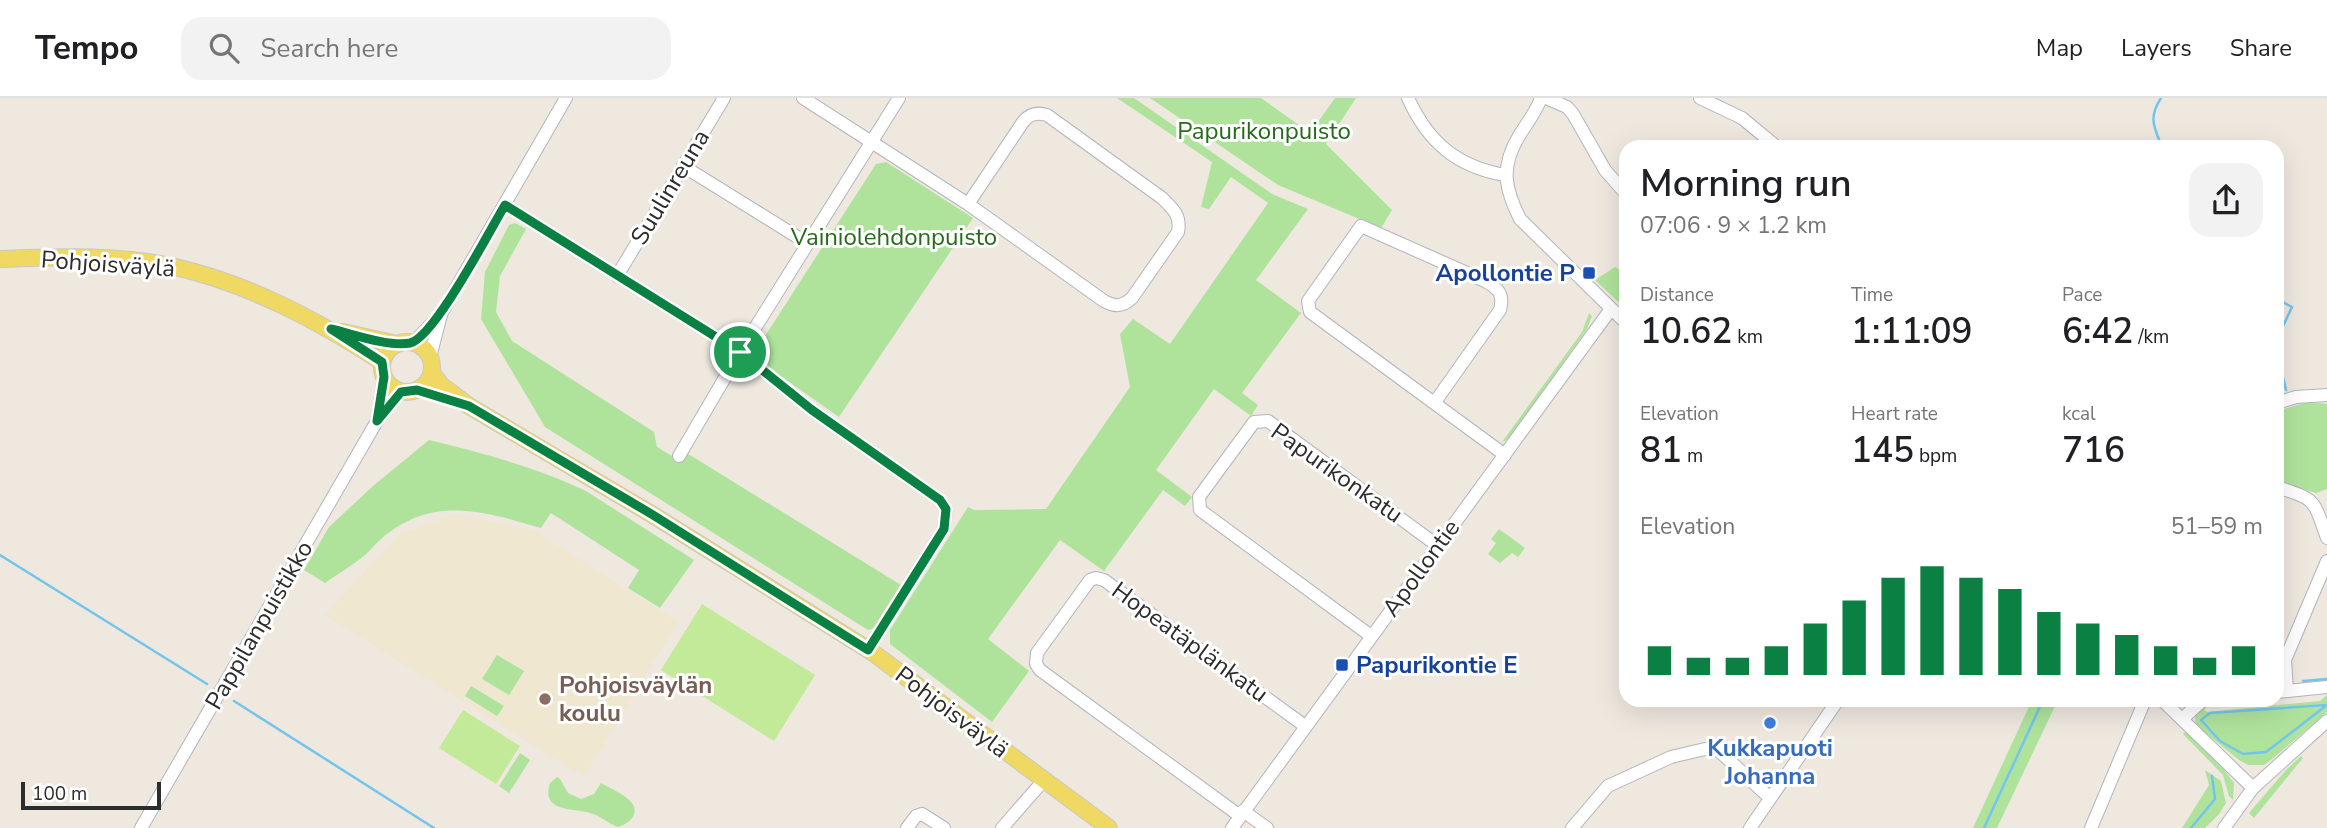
<!DOCTYPE html>
<html lang="en">
<head>
<meta charset="utf-8">
<style>
	:root { --surface:#fff; --page:#f2f2f2; --text:#202124; --muted:#757577; --line:#e0e0e0; --accent:#0b8043 }
	body { margin:0; font-family:"Nunito Sans",sans-serif; background:var(--page); color:var(--text); height:100vh; display:flex; flex-direction:column; font-size:26px; white-space:nowrap }
	* { box-sizing:border-box; margin:0 }
	p { font-size:23px; color:var(--muted) }
	.icon { flex:none; width:38px; height:38px; fill:none; stroke:currentColor; stroke-width:2; stroke-linecap:round; stroke-linejoin:round }
	.map { position:relative; flex:1; overflow:hidden }
	.side { position:absolute; left:1619px; top:42px; width:665px; height:567px; display:flex; flex-direction:column; background:var(--surface); border-radius:21px; box-shadow:0 7px 28px #0002 }
	.side>* { flex:none }
	.scale { position:absolute; left:21px; bottom:18px; width:140px; box-sizing:border-box; padding-left:7px; border:4px solid #2c2c2c; border-top:0; font-size:19px; line-height:24px; white-space:nowrap; color:#2c2c2c; -webkit-text-stroke:5px #fff; paint-order:stroke }
	.pin { position:absolute; display:grid; place-items:center; width:60px; height:60px; color:#fff; margin:-30px; border:4px solid #fff; border-radius:50%; box-shadow:0 2px 7px #0007 }
	.round { display:grid; place-items:center; flex:none; width:74px; height:74px; border-radius:21px; background:var(--page) }
	.head { display:flex; align-items:center; justify-content:space-between; height:119px; padding:0 21px }
	h1 { font-size:38px; font-weight:600; line-height:52px }
	.stats { display:grid; grid-template-columns:repeat(3,1fr); gap:10px; height:119px; padding:7px 21px }
	.stats div { display:grid; align-content:center }
	.stats b { font-size:35px; font-weight:600 }
	.stats small { font-size:19px; font-weight:400 }
	.stats p { font-size:19px }
	.chart { height:196px; padding:14px 21px }
	.chart p { display:flex; justify-content:space-between }
	.chart svg { width:100%; height:126px; margin-top:7px; stroke:var(--accent); stroke-width:6 }
	header { display:flex; align-items:center; gap:42px; box-sizing:border-box; height:98px; padding:0 35px; background:var(--surface); border-bottom:2px solid var(--line) }
	header strong { font-size:33px }
	nav { display:flex; gap:38px; margin-inline-start:auto; font-size:24px }
	.search { width:490px; height:63px; background:var(--page); display:flex; align-items:center; gap:18px; box-sizing:border-box; padding:0 24px; border-radius:21px; color:var(--muted); font-size:26px }
	.map>svg:first-child { display:block }
	.education { fill:#efe7cf }
	.green { fill:#afe39c }
	.pitch { fill:#c2ea98 }
	.lines { fill:none; stroke-linecap:round; stroke-linejoin:round }
	.stream { stroke:#73c5ee; stroke-width:2.5 }
	.minor-casing { stroke:#b2b4bf; stroke-width:14 }
	.major-casing { stroke:#c8c8c8; stroke-width:18 }
	.minor { stroke:#fff; stroke-width:12 }
	.major { stroke:#f0d962; stroke-width:16 }
	.route-casing { stroke:#fff; stroke-width:14 }
	.route { stroke:#0b8043; stroke-width:9 }
	.transit-dot { fill:#1a4fb4; stroke:#fff; stroke-width:2.5 }
	.education-dot { fill:#8d6e63; stroke:#fff; stroke-width:2.5 }
	.shop-dot { fill:#3f7fe0; stroke:#fff; stroke-width:2.5 }
	.labels { text-anchor:middle; dominant-baseline:central; stroke-width:6; stroke-linejoin:round; paint-order:stroke }
	.park-label { font-size:24px; fill:#266a1b; stroke:#fff }
	.street-label { font-size:24px; fill:#2c2c2c; stroke:#fff }
	.transit-label { font-size:24px; font-weight:bold; fill:#164399; stroke:#fff; text-anchor:end }
	.education-label { font-size:24px; font-weight:bold; fill:#785e54; stroke:#fff; text-anchor:start }
	.shop-label { font-size:24px; font-weight:bold; fill:#366cbe; stroke:#fff }
</style>
</head>
<body>
<header>
<strong>Tempo</strong>
<div class="search"><svg class="icon" aria-label="search" viewBox="0 0 24 24"><circle cx="10" cy="10" r="6"/><path d="M15 15l6 6"/></svg>Search here</div>
<nav><a>Map</a><a>Layers</a><a>Share</a></nav>
</header>
<div class="map">
<svg width="2327" height="730" viewBox="0 0 2327 730">
	<rect width="100%" height="100%" fill="#eee8df"/>
	<path class="education" d="M454 416 533 432 678 524 584 679 325 517 398 437Z"/>
	<g class="green">
		<path d="M1117 0H1134L1272 96 1308 111 1256 182 1301 215 1242 295 1258 307 1251 318 1214 291 1156 372 1192 399 1185 408 1163 392 1104 473 1060 442 988 541 1029 573 992 624 890 546V532L968 409 974 412 1046 411 1130 289 1120 236 1133 221 1170 246 1268 105 1231 79 1209 111 1201 109 1212 64Z"/>
		<path d="M1150 0H1261L1310 35 1335 0H1356L1326 46 1392 112 1381 130 1278 87Z"/>
		<path d="M886 64 973 120 839 319 758 262V249L876 66Z"/>
		<path d="M515 125 526 131 500 178 496 214 512 243 654 334 657 349 679 362 685 354 901 487 878 529 868 532 545 329 481 221 485 174 509 127Z"/>
		<path d="M1615 169 1626 176V211L1595 182Z"/>
		<path d="M1589 215 1592 218 1587 231 1509 341 1502 344 1582 234Z"/>
		<path d="M2308 304 2327 306V391L2316 395 2277 383V313Z"/>
		<path d="M429 342C482 355 536 369 586 393L694 462 660 510 628 490 639 472 551 415 541 430C483 413 432 397 381 441 375 446 371 452 365 457 353 467 338 476 325 485L304 472 329 429 373 388Z"/>
		<path d="M1499 431 1525 450 1518 459 1512 455 1500 465 1488 456 1496 445 1491 441Z"/>
		<path d="M497 557 524 573 509 597 482 581Z"/>
		<path d="M471 588 504 608 497 618 465 598Z"/>
		<path d="M2327 597V614L2271 662 2264 667H2248L2239 662 2196 627C2194 616 2195 613 2203 607L2266 602V604L2207 609 2204 612 2207 614 2320 603Z"/>
		<path d="M2032 602H2058L1997 730H1973Z"/>
		<path d="M2186 633 2224 672 2234 685 2233 702 2229 698 2223 677 2183 636Z"/>
		<path d="M520 655 530 662 509 695 499 688Z"/>
		<path d="M2301 658 2303 660 2254 720 2249 715 2286 672Z"/>
		<path d="M2205 672 2221 683 2226 705 2219 716 2205 730H2182L2209 687Z"/>
		<path d="M557 679 560 681 568 695 581 701 594 696 601 685C610 690 624 696 631 704 641 715 629 726 618 729 609 726 602 719 593 716 576 709 540 716 550 685Z"/>
	</g>
	<g class="pitch">
		<path d="M702 506 815 577 774 643 661 572Z"/>
		<path d="M463 612 520 648 496 686 439 650Z"/>
	</g>
	<g class="lines">
		<g class="stream">
			<path d="M2161 0C2148 20 2154 29 2162 49"/>
			<path d="M2277 201 2292 209 2277 241"/>
			<path d="M2277 254 2286 292"/>
			<path d="M0 457 207 586"/>
			<path d="M2303 583 2327 581"/>
			<path d="M234 603 434 730"/>
			<path d="M2327 607 2266 654 2243 656 2220 643 2201 622 2210 615Z"/>
			<path d="M1984 730 2043 602"/>
			<path d="M2191 730 2215 701 2212 678"/>
		</g>
		<defs>
			<g id="minor">
				<path d="M803 0 968 106 1104 203C1115 209 1122 209 1132 200L1178 134C1181 117 1173 111 1162 100L1047 17C1037 14 1029 16 1023 24L968 106"/>
				<path d="M1408 0C1428 44 1457 69 1505 77"/>
				<path d="M1541 0C1536 14 1527 25 1519 38 1500 69 1505 91 1520 121L1626 225"/>
				<path d="M1546 0 1567 9 1573 16 1605 72 1626 96"/>
				<path d="M1700 0 1742 20 1777 49"/>
				<path d="M683 68 807 145"/>
				<path d="M505 107 740 254 812 312 940 402 946 411 944 431 868 552"/>
				<path d="M617 178 724 0"/>
				<path d="M413 245 441 216 566 0"/>
				<path d="M430 259 441 217"/>
				<path d="M1435 304 1500 212C1504 196 1499 191 1485 183L1361 128 1308 203 1310 214 1505 357"/>
				<path d="M2277 305 2296 299 2327 297"/>
				<path d="M377 323 384 279"/>
				<path d="M679 358 740 254 899 0"/>
				<path d="M2277 389C2317 402 2313 401 2327 440"/>
				<path d="M1371 538 1200 412 1199 399 1254 324 1268 323 1438 448"/>
				<path d="M2287 593 2285 562 2327 463"/>
				<path d="M2277 594 2327 589"/>
				<path d="M2162 602 2253 690"/>
				<path d="M2182 621 2203 602"/>
				<path d="M1243 713 1267 730"/>
				<path d="M1240 718 1040 572 1036 566 1037 555 1090 482 1096 480 1104 482 1305 628"/>
				<path d="M141 730 377 323 401 294"/>
				<path d="M907 730 916 718 922 716 944 730"/>
				<path d="M1002 730 1044 682"/>
				<path d="M1232 730 1611 211"/>
				<path d="M1572 730 1608 688 1671 659 1705 651 1718 652 1770 700"/>
				<path d="M1750 730 1838 602"/>
				<path d="M2091 730 2145 602"/>
				<path d="M2224 730 2253 690 2327 623"/>
			</g>
			<g id="major">
				<path d="M0 161C57 159 119 156 175 169 250 186 318 223 382 264"/>
				<path d="M343 234 397 246"/>
				<circle cx="407" cy="269" r="25"/>
				<path d="M432 275 441 287 469 308 653 417 872 554 1109 730"/>
			</g>
		</defs>
		<use href="#minor" class="minor-casing"/>
		<use href="#major" class="major-casing"/>
		<use href="#minor" class="minor"/>
		<use href="#major" class="major"/>
	</g>
	<g class="lines">
		<defs>
			<path id="route" d="M505 107 740 254 812 312 940 402 946 411 944 431 868 552 653 417 469 308 417 292 401 294 377 323 384 279 382 264 331 231C353 236 388 249 410 245 434 240 490 132 505 107Z"/>
		</defs>
		<use href="#route" class="route-casing"/>
		<use href="#route" class="route"/>
	</g>
	<g class="transit-dot">
		<rect x="1582" y="168" width="14" height="14" rx="3.5"/>
		<rect x="1335" y="560" width="14" height="14" rx="3.5"/>
	</g>
	<circle class="education-dot" cx="545" cy="601" r="7"/>
	<circle class="shop-dot" cx="1770" cy="625" r="7"/>
	<g class="labels">
		<g class="park-label">
			<text x="1264" y="33">Papurikonpuisto</text>
			<text x="894" y="139">Vainiolehdonpuisto</text>
		</g>
		<g class="street-label">
			<text transform="translate(670 89) rotate(-59)">Suulinreuna</text>
			<text transform="translate(108 166) rotate(4)">Pohjoisväylä</text>
			<text transform="translate(1337 375) rotate(35)">Papurikonkatu</text>
			<text transform="translate(1421 470) rotate(-54)">Apollontie</text>
			<text transform="translate(259 527) rotate(-60)">Pappilanpuistikko</text>
			<text transform="translate(1190 544) rotate(36)">Hopeatäplänkatu</text>
			<text transform="translate(952 614) rotate(37)">Pohjoisväylä</text>
		</g>
		<g class="transit-label">
			<text x="1575" y="175">Apollontie P</text>
			<text x="1356" y="567" text-anchor="start">Papurikontie E</text>
		</g>
		<g class="education-label">
			<text x="559" y="587">Pohjoisväylän<tspan x="559" dy="28">koulu</tspan></text>
		</g>
		<g class="shop-label">
			<text x="1770" y="650">Kukkapuoti<tspan x="1770" dy="28">Johanna</tspan></text>
		</g>
	</g>
</svg>
<div class="scale">100 m</div>
<div class="pin" style="left:740px;top:254px;background:#1e9e55"><svg class="icon" aria-label="arrive" viewBox="0 0 24 24"><path d="M6 21V4h12l-3 4 3 4H6"/></svg></div>
<section class="side">
<div class="head"><div><h1>Morning run</h1><p>07:06 · 9 × 1.2 km</p></div><a class="round"><svg class="icon" aria-label="share" viewBox="0 0 24 24"><path d="M12 15V3M7 8l5-5 5 5M5 13v7h14v-7"/></svg></a></div>
<div class="stats">
<div><p>Distance</p><b>10.62<small> km</small></b></div>
<div><p>Time</p><b>1:11:09</b></div>
<div><p>Pace</p><b>6:42<small> /km</small></b></div>
</div>
<div class="stats">
<div><p>Elevation</p><b>81<small> m</small></b></div>
<div><p>Heart rate</p><b>145<small> bpm</small></b></div>
<div><p>kcal</p><b>716</b></div>
</div>
<div class="chart"><p><span>Elevation</span>51–59 m</p>
<svg viewBox="0 0 160 44" preserveAspectRatio="none"><path d="M5 44V34M15 44V38M25 44V38M35 44V34M45 44V26M55 44V18M65 44V10M75 44V6M85 44V10M95 44V14M105 44V22M115 44V26M125 44V30M135 44V34M145 44V38M155 44V34"/></svg>
</div>
</section>
</div>
</body>
</html>
